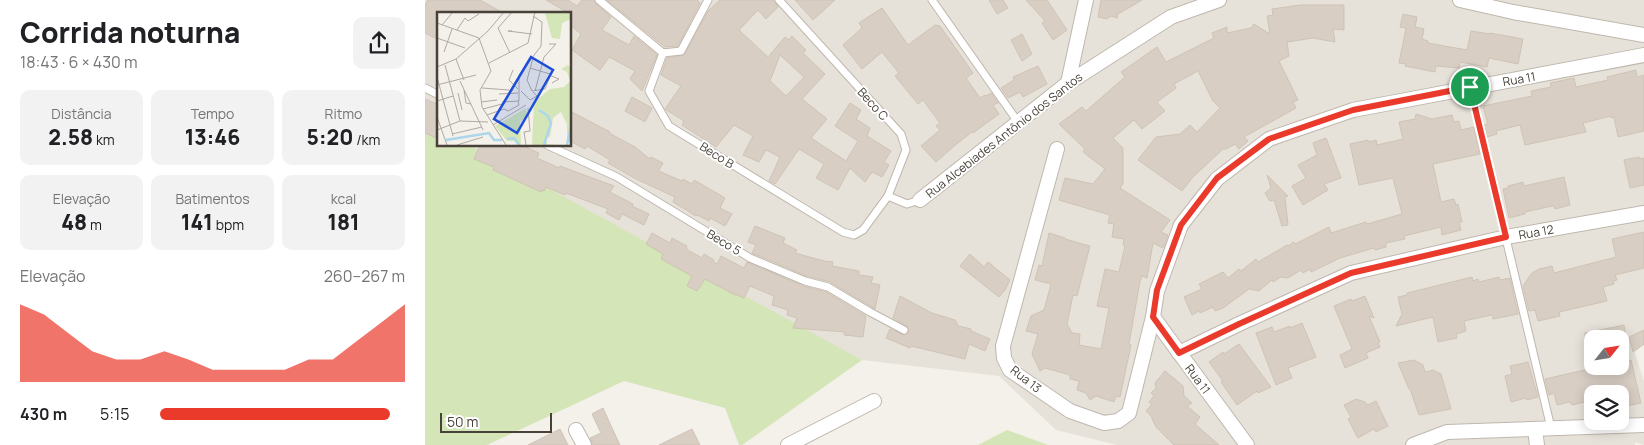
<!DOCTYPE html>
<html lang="pt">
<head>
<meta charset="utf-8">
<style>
	:root { --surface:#fff; --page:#f2f2f2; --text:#202124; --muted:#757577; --accent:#ea3a2c }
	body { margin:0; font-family:Manrope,sans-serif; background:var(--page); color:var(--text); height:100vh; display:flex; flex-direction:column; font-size:19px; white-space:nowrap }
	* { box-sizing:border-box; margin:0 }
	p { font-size:16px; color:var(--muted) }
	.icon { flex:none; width:28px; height:28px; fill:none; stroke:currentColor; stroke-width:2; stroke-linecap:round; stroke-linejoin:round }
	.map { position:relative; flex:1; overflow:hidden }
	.sheet { display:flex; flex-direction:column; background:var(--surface); width:425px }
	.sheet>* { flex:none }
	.needle { width:32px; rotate:60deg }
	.tools { position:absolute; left:1159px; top:330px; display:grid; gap:10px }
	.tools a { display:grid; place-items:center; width:45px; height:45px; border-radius:10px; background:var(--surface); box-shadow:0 2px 12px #0003; font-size:25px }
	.scale { position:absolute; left:15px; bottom:12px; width:112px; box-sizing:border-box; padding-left:5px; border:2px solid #484139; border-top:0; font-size:14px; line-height:18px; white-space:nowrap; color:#484139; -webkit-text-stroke:4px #fff; paint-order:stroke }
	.pin { position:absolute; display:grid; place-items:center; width:42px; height:42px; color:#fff; margin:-21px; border:2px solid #fff; border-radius:50%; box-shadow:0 1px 5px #0007 }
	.round { display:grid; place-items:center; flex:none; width:52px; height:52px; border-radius:10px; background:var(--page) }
	.head { display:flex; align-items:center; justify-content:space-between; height:85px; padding:0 20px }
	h1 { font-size:28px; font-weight:800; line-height:38px }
	.stats { display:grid; grid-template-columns:repeat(3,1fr); gap:8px; height:85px; padding:5px 20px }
	.stats div { display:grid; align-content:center; border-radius:10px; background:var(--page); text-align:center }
	.stats b { font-size:21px; font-weight:800 }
	.stats small { font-size:14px; font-weight:400 }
	.stats p { font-size:14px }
	.chart { height:140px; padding:10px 20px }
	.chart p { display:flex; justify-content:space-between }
	.chart svg { width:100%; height:90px; margin-top:5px; fill:var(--accent); opacity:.7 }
	ul { padding:0 20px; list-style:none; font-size:16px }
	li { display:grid; grid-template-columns:80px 60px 1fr; align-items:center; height:38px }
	li i { height:12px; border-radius:6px; background:var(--accent) }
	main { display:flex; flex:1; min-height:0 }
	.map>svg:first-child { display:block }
	.residential { fill:#e7e2d9; fill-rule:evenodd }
	.green { fill:#d4e5b7 }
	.building { fill:#d8cec4; stroke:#cfc3b4; fill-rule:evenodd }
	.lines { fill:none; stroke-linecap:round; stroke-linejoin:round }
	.lane-casing { stroke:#bfb7ae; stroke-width:9 }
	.street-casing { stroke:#bfb7ae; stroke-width:16 }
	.lane { stroke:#fff; stroke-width:7 }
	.street { stroke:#fff; stroke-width:14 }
	.route-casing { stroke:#fff; stroke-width:10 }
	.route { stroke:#ea3a2c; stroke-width:6 }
	.labels { text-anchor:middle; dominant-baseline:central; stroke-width:4; stroke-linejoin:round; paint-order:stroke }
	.street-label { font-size:12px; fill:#484139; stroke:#fff }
	.inset-river { fill:none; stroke:#acd6eb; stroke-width:2.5 }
	.inset-road { fill:none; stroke:#afaaa3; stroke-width:1 }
	.view { fill:#1d4ed8; fill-opacity:0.15; stroke:#1d4ed8; stroke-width:2.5 }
	.inset-edge { fill:none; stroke:#484139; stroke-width:2.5 }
</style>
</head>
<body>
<main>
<section class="sheet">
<div class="head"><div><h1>Corrida noturna</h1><p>18:43 · 6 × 430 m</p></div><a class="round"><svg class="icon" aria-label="share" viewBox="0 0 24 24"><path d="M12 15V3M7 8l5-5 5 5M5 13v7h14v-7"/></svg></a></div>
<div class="stats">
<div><p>Distância</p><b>2.58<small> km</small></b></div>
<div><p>Tempo</p><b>13:46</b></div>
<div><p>Ritmo</p><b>5:20<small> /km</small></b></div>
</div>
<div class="stats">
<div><p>Elevação</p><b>48<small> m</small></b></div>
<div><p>Batimentos</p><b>141<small> bpm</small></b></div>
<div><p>kcal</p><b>181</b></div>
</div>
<div class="chart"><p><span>Elevação</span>260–267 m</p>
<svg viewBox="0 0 160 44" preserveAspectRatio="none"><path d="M0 44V6L10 11L20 20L30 29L40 33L50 33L60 29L70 33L80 38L90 38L100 38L110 38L120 33L130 33L140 24L150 15L160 6V44z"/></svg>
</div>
<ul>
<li><b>430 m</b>5:15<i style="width:94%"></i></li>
</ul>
</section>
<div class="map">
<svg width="1219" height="445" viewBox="0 0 1219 445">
	<rect width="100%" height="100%" fill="#f4f0ea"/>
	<path class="residential" d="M0 0H1219V345L1209 351 1219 381V445L1210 442V445H692L631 430 574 376 437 360 22 145H145V14H14V139L0 130ZM1168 339H1195V366H1168ZM1168 394H1195V421H1168Z"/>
	<g class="green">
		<path d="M0 121 14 128V145H44L437 360 317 445H314L300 408 199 381 62 445H0Z"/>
		<path d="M582 430 623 445H553Z"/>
	</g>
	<g class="building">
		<path d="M3 0H55L80 14H14V40L0 33V5Z"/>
		<path d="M121 0H143L152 6 157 0H169L171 4 186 17 177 30 204 45 209 36 232 55 217 91 205 79 210 71 184 57 175 70 147 50 156 34 145 25V14Z"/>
		<path d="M182 0H272L275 3 253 46 240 47Z"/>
		<path d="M295 0H349L353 7 341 19 333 10 314 30 343 57 360 37 364 40 367 36 381 50 378 53 400 74 377 99 402 119 386 138 421 161 433 141 410 126 425 103 436 110 431 119 445 128 442 136 466 151 459 162 464 165 457 177 447 172 440 182 425 168 413 190 391 178 399 164 374 149 350 184 344 181 355 157 341 150 334 162 318 155 328 136 309 125 291 147 257 125 259 121 240 109 256 86 236 75 242 58 259 55 283 11ZM355 55 379 77 361 96 345 81Z"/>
		<path d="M370 0H410L388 20Z"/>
		<path d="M564 0H578L583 8 572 14Z"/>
		<path d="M601 0H622L642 30 628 40 617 23 620 21Z"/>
		<path d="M676 0H717L695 13H693L692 18 686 16 682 19 673 17Z"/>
		<path d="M875 5H919V30L908 29 910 42 888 38 862 42 864 56 854 61 873 100 868 102 871 108 819 137 823 141 814 149 810 144 801 149H798L768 177 757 191 713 160 731 137 755 134 765 125 772 132 795 108 788 101 773 71 749 84 751 88 732 102 740 111 717 129 709 120 688 138 698 148V184L695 188 745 220 736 232 743 235 738 248 728 243 722 278 717 276 715 281 704 344 706 345 695 397 691 396 689 402 671 396 665 400 661 393 652 390 654 381 645 379V375L620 368 615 371 607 354 613 334 601 331 606 316 619 310 626 284 610 280 614 265 617 266 624 233 640 238V239L665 246 652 296 648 295 642 324 647 333 655 334 654 345 676 349 684 308 672 306 680 269 694 272 700 246 698 245 699 239 687 237 689 224 683 223 685 215 634 200 640 178 668 184 680 169 658 152 660 149 634 124 657 107 661 111 700 77 696 72 732 47 741 62 789 38 787 33 802 27V33L826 28 829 24 845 34 842 16 848 15 847 9Z"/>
		<path d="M457 8 483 45 510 25 515 26 548 73 541 78 555 98 560 95 561 96 566 93 573 103 568 105 574 114 548 133V131L528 147 511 162 496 146 515 130 511 126 515 123 498 100 493 104 470 76 474 73 457 52 437 69 418 45 437 28 434 23Z"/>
		<path d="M978 14 992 17 990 27 999 29 997 39 1003 41V43L1042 50 1046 31 1065 34V33L1098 39 1093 64 1064 58 1062 67 1035 62 1034 68 1011 66 1010 72 980 66 981 64 974 63 981 28 975 27Z"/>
		<path d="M597 34 607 54 597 61 586 40Z"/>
		<path d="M613 66 622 84 598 97 595 92 583 98 576 88 589 80 588 77Z"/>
		<path d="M1211 70 1212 77 1219 75V131L1193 137 1189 117 1186 118V116L1158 123 1161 132 1100 145 1095 125 1071 131 1072 134 1062 137 1059 125 1063 124 1058 106 1107 96 1106 91 1126 87 1125 83 1149 78 1151 87 1183 80 1182 77Z"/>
		<path d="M207 97 227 108 220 122 200 111Z"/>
		<path d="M0 99 14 105V139L0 133Z"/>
		<path d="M145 111 185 132 184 133 210 147 225 159 226 157 238 163 234 170 236 172 257 181 258 179 267 184 269 180 300 198 295 208 307 214 300 226 285 218 284 221 272 215 271 216 248 202 250 197 211 179 183 163 185 160 162 146 160 149 145 141Z"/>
		<path d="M991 114 1007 119 1027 115 1029 122 1034 121 1036 130 1049 127 1055 154 1008 164 1016 202 1029 199 1031 205 1033 204 1037 222H1034L1036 230 1017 235 1016 227 979 236 980 239 961 243V247L950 250 949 248 915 258 886 272 885 269 878 273 876 270 863 278 856 277 848 282 847 280 834 291 824 289 798 308 790 311 788 307 775 313 774 311 767 315 759 297 777 289 774 284 798 272 803 278 814 269 816 271 831 259 833 262 862 245 863 246 869 242 870 244 904 227 906 233 941 222 942 224 977 214 968 178 934 185 925 144 943 140 944 142 951 140 952 145 978 139 974 122 990 119Z"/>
		<path d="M901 138 916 178 899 184 903 190 878 205 867 186 881 178 873 165 892 155 888 143Z"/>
		<path d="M55 145H96L114 153 112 158 134 168 135 166 189 186 185 192 208 204 207 206 224 214 219 225 197 214 194 220 181 213 183 209 141 193 140 195 121 187 119 191 117 190 116 192 68 170 69 167 49 159Z"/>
		<path d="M1214 157 1215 159 1219 158V185L1205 188 1199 160Z"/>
		<path d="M842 175 863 196 860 197 863 225 857 226 849 200 845 201 840 193 846 188Z"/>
		<path d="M1139 177 1145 205 1130 209 1129 206 1122 207 1100 212V214L1084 218 1078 189 1083 188V186L1098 182 1099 186Z"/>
		<path d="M330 226 360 238 358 243 372 250 370 253 399 261 408 262 407 266 434 271V275L448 277 446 283 455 285 450 309 405 282 382 276 327 253 331 245 323 242Z"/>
		<path d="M1219 232V268L1190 275 1192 280 1188 281 1189 284 1178 287 1182 301 1134 312 1135 316 1113 321 1110 310 1104 311 1098 286 1107 273 1114 269 1127 266 1129 273 1191 257 1187 239Z"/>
		<path d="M227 233 245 243 247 238 262 246 261 249 277 258 279 254 289 260 288 261 292 264 296 256 319 268 322 262 378 286 401 292 441 316 438 337 419 335 420 332 368 328 372 318 362 315 363 310 347 305 349 296 325 286 319 298 310 294V295L280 279 272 291 262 286 267 276 236 259 238 254 221 244Z"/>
		<path d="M545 254 559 267 563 262 585 280 580 290 574 297 535 266Z"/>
		<path d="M1047 277 1048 281 1053 279 1054 282 1074 277 1075 280 1085 278 1093 314 1068 319 1067 315 1039 321 1041 331 1031 334 1032 338 1013 342 1008 317 971 326 977 314 973 297 982 295V293Z"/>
		<path d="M475 296 507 313 530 320 533 326 546 329V331L565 339 560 351 544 344 540 359 486 346 485 348 461 338 465 329 479 335 484 332 482 326 468 318Z"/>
		<path d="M940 296 949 318 944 316 955 342 953 343 955 347 941 353 943 358 920 368 915 355 927 349 909 306 926 299 927 301Z"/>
		<path d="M877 323 891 357 863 368 867 378 851 385 831 333 847 327 849 332 865 326V328Z"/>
		<path d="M1199 325 1201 337 1192 339H1160V333Z"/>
		<path d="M1219 330V344L1208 352 1204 337Z"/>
		<path d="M814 344 846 387 833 393 832 391 812 405 796 382 798 381 784 362 798 352 799 354Z"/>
		<path d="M989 360 998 365 1000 372 1008 370 1016 374 1026 409 994 415 985 389H984L973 363Z"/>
		<path d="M1206 360 1216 403 1195 407V394H1168V400L1147 405 1145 402 1132 405 1129 393 1124 395 1120 379 1164 369 1165 374 1181 370 1185 366H1195V363Z"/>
		<path d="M1103 362 1113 397 1102 400 1101 398 1086 402 1080 376 1087 374 1085 366Z"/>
		<path d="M740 371 758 386 759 396 767 403 762 406 775 417 770 424 794 445H749L731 427 726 416 721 411 727 404 724 402 729 396 726 393 731 388 730 383Z"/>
		<path d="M931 399 940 402 943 405 951 401 963 426 951 432 949 429 933 438 923 419 926 417 919 405Z"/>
		<path d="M178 408 187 428 195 445H168L165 438 176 433 167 414Z"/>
		<path d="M135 429 143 445H103Z"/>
		<path d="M267 429 275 445H234Z"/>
	</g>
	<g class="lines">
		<defs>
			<g id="lane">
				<path d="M174 0 238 53"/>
				<path d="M354 0 476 134 481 150 463 196 482 204 495 200"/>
				<path d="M507 0 593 122"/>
				<path d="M238 53 224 91 244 126 418 232 429 235 438 230 463 196"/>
				<path d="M238 53 256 51 283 0"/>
				<path d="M1045 87 1126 428"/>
				<path d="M0 88 14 95"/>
				<path d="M122 145 192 177 325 258 380 281 403 287 445 312 479 330"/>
			</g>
			<g id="street">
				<path d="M1035 0 1088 12 1219 35"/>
				<path d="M643 83 661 0"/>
				<path d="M632 149 578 346 579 358 585 370 645 411 679 423 693 421 704 413 728 317"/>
				<path d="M495 200 643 83 746 17 794 0"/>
				<path d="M754 353 814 324 926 273 1081 237 1219 213"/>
				<path d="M1110 429 1112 445"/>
				<path d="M151 430 159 445"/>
				<path d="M363 445 449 401"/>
				<path d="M822 445 728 317 732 291 756 225 792 179 844 139 928 110 1219 55"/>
				<path d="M988 445 1022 432 1219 425"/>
			</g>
		</defs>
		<use href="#lane" class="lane-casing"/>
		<use href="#street" class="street-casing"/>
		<use href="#lane" class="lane"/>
		<use href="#street" class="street"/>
	</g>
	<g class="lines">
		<defs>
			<path id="route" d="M1045 87 1081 237 926 273 814 324 754 353 728 317 732 290 756 225 792 178 844 139 928 110Z"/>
		</defs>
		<use href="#route" class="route-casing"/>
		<use href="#route" class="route"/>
	</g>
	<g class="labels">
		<g class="street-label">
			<text transform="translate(1094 79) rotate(-10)">Rua 11</text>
			<text transform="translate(448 104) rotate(48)">Beco C</text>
			<text transform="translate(579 135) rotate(-38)">Rua Alcebiades Antônio dos Santos</text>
			<text transform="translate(292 155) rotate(32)">Beco B</text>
			<text transform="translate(1111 232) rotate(-10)">Rua 12</text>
			<text transform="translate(299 242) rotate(31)">Beco 5</text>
			<text transform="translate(601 379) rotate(38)">Rua 13</text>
			<text transform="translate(773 379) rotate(54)">Rua 11</text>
		</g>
	</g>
	<g transform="translate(12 12)">
		<rect width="134" height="134" fill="#f4f0ea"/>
		<path d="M125 0H134V7L125 11 123 27 115 26 108 1ZM131 53 134 56V131L130 127V112L124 100 116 106 113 125 109 126 110 132 120 133H95L97 90 113 77 127 75 133 69 130 60 124 57ZM89 96 90 105 83 109 84 133H81L79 129H70L58 114Z" fill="#d4e5b7"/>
		<path class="inset-river" d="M102 98 111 104 114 111 107 133M70 127 77 126 82 133M9 128 52 121 57 128H65M130 133 134 114"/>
		<path class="inset-road" d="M0 11 42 26 54 59 43 78 45 95 69 133M5 13 16 0M20 18 28 6 31 9 42 2M75 19H71L95 22M0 26 28 36M7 40 15 17M73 41 61 16 75 0M96 46 90 68 95 79 108 77 116 57M19 47 27 68M52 51 91 31 98 0M8 53 23 109M0 55 19 47 51 19 67 0M93 56 113 62M76 58 72 68 81 77M112 63 122 67 115 71M0 65 16 124M23 69 46 118M0 73 39 63M45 76 72 78M27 78 29 91 34 92M84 79 93 88 100 84 96 80M98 79 107 45 119 32H112M21 81 25 98M62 82 81 81M0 89 16 84M44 90 60 88M65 90 82 89V63L104 34 105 10 96 4M46 97 65 92M50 103 67 97 71 99 82 93 81 89M0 105 10 133M56 113 89 93M0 118 23 109 51 110M15 122 45 115M20 133 46 125M89 133 87 120 93 119 91 96"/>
		<path class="view" d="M94 45 116 58 80 121 57 107Z"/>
		<rect width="134" height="134" class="inset-edge"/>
	</g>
</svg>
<div class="tools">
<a><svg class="needle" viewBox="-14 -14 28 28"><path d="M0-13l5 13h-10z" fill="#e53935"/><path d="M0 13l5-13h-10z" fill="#757577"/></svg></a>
<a><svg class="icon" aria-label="layers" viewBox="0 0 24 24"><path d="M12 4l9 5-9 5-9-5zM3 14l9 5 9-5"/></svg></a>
</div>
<div class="scale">50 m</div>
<div class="pin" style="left:1045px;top:87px;background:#1e9e55"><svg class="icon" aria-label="arrive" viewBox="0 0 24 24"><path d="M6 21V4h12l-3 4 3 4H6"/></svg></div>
</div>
</main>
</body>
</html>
